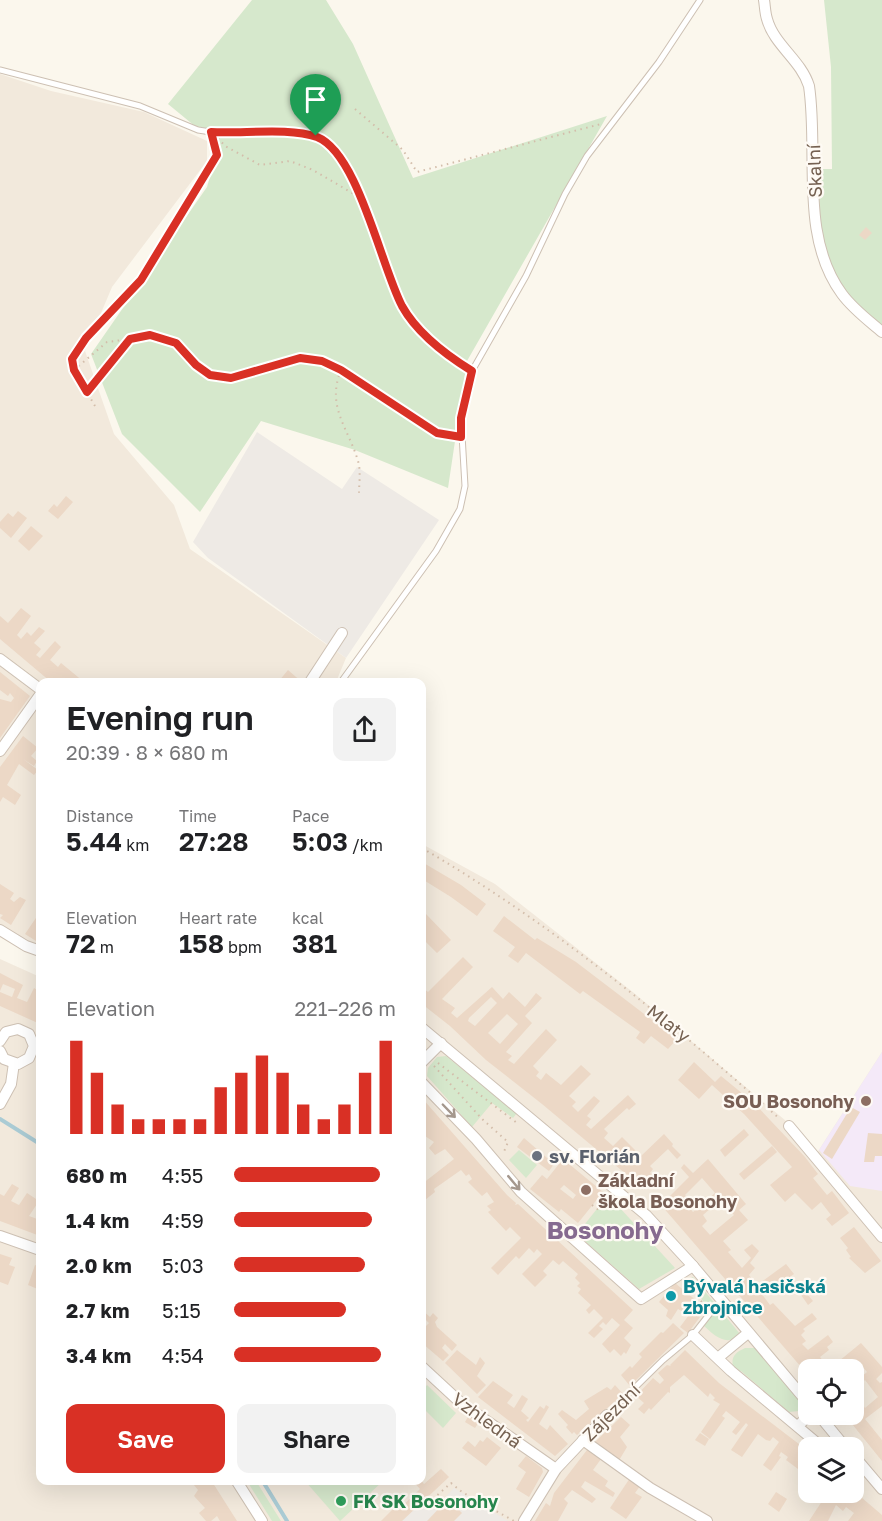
<!DOCTYPE html>
<html lang="en">
<head>
<meta charset="utf-8">
<style>
	:root { --surface:#fff; --page:#f2f2f2; --text:#202124; --muted:#757577; --accent:#d93025 }
	body { margin:0; font-family:"Golos Text",sans-serif; background:var(--page); color:var(--text); height:100vh; display:flex; flex-direction:column; font-size:22px; white-space:nowrap }
	* { box-sizing:border-box; margin:0 }
	p { font-size:20px; color:var(--muted) }
	.icon { flex:none; width:33px; height:33px; fill:none; stroke:currentColor; stroke-width:2; stroke-linecap:round; stroke-linejoin:round }
	.map { position:relative; flex:1; overflow:hidden }
	.sheet { position:absolute; left:36px; top:678px; width:390px; height:807px; display:flex; flex-direction:column; background:var(--surface); border-radius:12px; box-shadow:0 6px 24px #0002 }
	.sheet>* { flex:none }
	.fabs { position:absolute; left:798px; top:1359px; display:grid; gap:12px }
	.fabs a { display:grid; place-items:center; width:66px; height:66px; border-radius:12px; background:var(--surface); box-shadow:0 6px 24px #0002; font-size:30px }
	.pin { position:absolute; display:grid; place-items:center; width:51px; height:51px; color:#fff; margin:-62px -26px; border-radius:50% 50% 50% 0; rotate:-45deg; box-shadow:0 0 6px #0007 }
	.pin .icon { rotate:45deg }
	.round { display:grid; place-items:center; flex:none; width:63px; height:63px; border-radius:12px; background:var(--page) }
	.summary { display:flex; align-items:center; justify-content:space-between; height:102px; padding:0 30px }
	h1 { font-size:33px; font-weight:600; line-height:45px }
	.figures { display:grid; grid-template-columns:repeat(3,1fr); gap:9px; height:102px; padding:6px 30px }
	.figures div { display:grid; align-content:center }
	.figures b { font-size:26px; font-weight:600 }
	.figures small { font-size:16px; font-weight:400 }
	.figures p { font-size:16px }
	.chart { height:168px; padding:12px 30px }
	.chart p { display:flex; justify-content:space-between }
	.chart svg { width:100%; height:108px; margin-top:6px; stroke:var(--accent); stroke-width:6 }
	.primary-button { display:flex; gap:12px; margin-top:auto; padding:12px 30px }
	.primary-button a { flex:1; height:69px; border-radius:12px; background:var(--accent); color:#fff; font-size:24px; font-weight:600; line-height:69px; text-align:center }
	.primary-button a+a { background:var(--page); color:var(--text) }
	ul { padding:0 30px; list-style:none; font-size:20px }
	li { display:grid; grid-template-columns:96px 72px 1fr; align-items:center; height:45px }
	li i { height:15px; border-radius:8px; background:var(--accent) }
	.map>svg:first-child { display:block }
	.residential { fill:#f2e9dc; fill-rule:evenodd }
	.industrial { fill:#eeeae5 }
	.education { fill:#f4e9f8 }
	.green { fill:#d6e8cc }
	.lines { fill:none; stroke-linecap:round; stroke-linejoin:round }
	.stream { stroke:#aacbd4; stroke-width:4 }
	.building { fill:#ecd8c6; fill-rule:evenodd }
	.lane-casing { stroke:#cdc0b3; stroke-width:7 }
	.street-casing { stroke:#cdc0b3; stroke-width:12 }
	.path { stroke:#d3bdaa; stroke-width:2; stroke-dasharray:1.5 4.5; stroke-linecap:butt }
	.lane { stroke:#fff; stroke-width:5 }
	.street { stroke:#fff; stroke-width:10 }
	.oneway { stroke:#a5988e }
	.route-casing { stroke:#fff; stroke-width:12 }
	.route { stroke:#d93025; stroke-width:8 }
	.education-dot { fill:#8d6e63; stroke:#fefaf4; stroke-width:2 }
	.worship-dot { fill:#6b7280; stroke:#fefaf4; stroke-width:2 }
	.culture-dot { fill:#0f9aa8; stroke:#fefaf4; stroke-width:2 }
	.leisure-dot { fill:#2e9e5b; stroke:#fefaf4; stroke-width:2 }
	.labels { text-anchor:middle; dominant-baseline:central; stroke-width:4.5; stroke-linejoin:round; paint-order:stroke }
	.street-label { font-size:18px; fill:#756151; stroke:#fefaf4 }
	.education-label { font-size:18px; font-weight:bold; fill:#785e54; stroke:#fefaf4; text-anchor:end }
	.worship-label { font-size:18px; font-weight:bold; fill:#5b616d; stroke:#fefaf4; text-anchor:start }
	.culture-label { font-size:18px; font-weight:bold; fill:#0d838f; stroke:#fefaf4; text-anchor:start }
	.leisure-label { font-size:18px; font-weight:bold; fill:#27864d; stroke:#fefaf4; text-anchor:start }
	.district-label { font-size:24px; font-weight:bold; fill:#866a8f; stroke:#fefaf4 }
</style>
</head>
<body>
<div class="map">
<svg width="882" height="1521" viewBox="0 0 882 1521">
	<rect width="100%" height="100%" fill="#fbf7ed"/>
	<g class="residential">
		<path d="M0 74 51 91 144 112 207 141V161L112 287 85 351 114 434 174 505 190 549 346 658 336 682H40V946L0 927Z"/>
		<path d="M422 844 495 884 634 993 786 1121 817 1153 882 1052V1521H0V959L40 977V1480H422ZM808 1370H854V1414H808ZM808 1448H854V1492H808Z"/>
	</g>
	<g class="industrial">
		<path d="M257 432 342 489 357 467 439 520 346 658 208 558 193 542Z"/>
		<path d="M454 1488 508 1521H386L419 1489 437 1506Z"/>
	</g>
	<path class="education" d="M882 1052V1191L850 1186 819 1150Z"/>
	<g class="green">
		<path d="M252 0H326L353 44 413 178 607 116 467 361 448 488 355 450 261 421 200 512 122 434 91 354 207 187 219 146 168 104Z"/>
		<path d="M824 0H882V327C868 313 849 300 839 284 818 250 819 207 819 169H832L831 67Z"/>
		<path d="M446 1056 517 1113 513 1118 492 1103 472 1127 427 1076 428 1068 437 1057Z"/>
		<path d="M519 1150 537 1165 526 1178 509 1160Z"/>
		<path d="M608 1195 675 1268 639 1289 577 1234Z"/>
		<path d="M693 1277 740 1334C727 1348 714 1335 704 1326L713 1314 687 1280Z"/>
		<path d="M745 1348H756L801 1401 799 1411 789 1412 741 1371 734 1370C730 1358 734 1353 745 1348Z"/>
		<path d="M427 1385 456 1413 443 1428 422 1407V1391Z"/>
		<path d="M247 1481H256L281 1521H272Z"/>
		<path d="M305 1481H383L340 1521Z"/>
	</g>
	<g class="lines">
		<g class="stream">
			<path d="M0 1119 40 1144"/>
			<path d="M262 1480 287 1521"/>
		</g>
	</g>
	<g class="building">
		<path d="M866 227 872 233 865 240 859 235Z"/>
		<path d="M66 496 73 502 58 519 48 511 54 504 57 507Z"/>
		<path d="M18 511 27 518 11 538 0 528V522L8 513 13 517Z"/>
		<path d="M31 526 43 536 29 551 18 541Z"/>
		<path d="M21 608 31 616 17 635 21 639 27 632 31 636 39 627 45 631 34 643 41 649 36 655 40 658 55 641 61 647 50 660 58 667 61 663 84 682H51L0 639V616L8 623Z"/>
		<path d="M288 670 296 677 303 682H278Z"/>
		<path d="M0 672 30 696 0 738V699L11 702 14 698 10 693 8 696 0 690Z"/>
		<path d="M23 736 38 748 31 756 37 761 34 766 23 759 38 770 34 775 19 764 7 785 21 795 15 805 3 797 0 802V767Z"/>
		<path d="M422 862 461 885 486 904 477 916 451 897 422 879Z"/>
		<path d="M0 884 14 893 10 899 14 902 20 897 26 900 11 925 0 918 3 915 0 914Z"/>
		<path d="M40 912V934L36 941 25 934Z"/>
		<path d="M425 913 451 940 437 953 423 939 422 940V916Z"/>
		<path d="M504 916 535 940 537 938 576 962 677 1039 668 1049 651 1036 644 1044 636 1038 640 1032 583 991 580 994 526 953 518 963 508 956 515 947 493 931Z"/>
		<path d="M463 957 473 967 442 999 455 1008 451 1013 457 1018 492 987 503 999 509 992 525 1007 536 993 542 998 525 1016 532 1023 506 1052 512 1056 508 1060 514 1064 546 1029 557 1040 533 1066 539 1072 536 1076 541 1080 546 1073 561 1085 581 1065 591 1074 569 1096 576 1102 572 1106 578 1112 594 1096 600 1101 587 1116 591 1119 586 1125 591 1129 628 1095 636 1104 629 1110 627 1108 604 1129 608 1133 604 1138 613 1146 622 1137 641 1156 664 1134 673 1144 672 1146 681 1155 677 1159 668 1149 650 1166 653 1169 650 1173 655 1177 645 1190 542 1104 486 1060 450 1026 422 1004V982L425 985 423 988 428 992ZM491 997 497 1003 475 1026 468 1021 469 1018ZM507 1014 518 1024 500 1044 488 1033Z"/>
		<path d="M0 973 23 985 17 998 27 1002 34 988 40 992V1024L0 1006V992L12 997 15 989 3 984 0 991Z"/>
		<path d="M694 1062 715 1082 721 1076 754 1103 805 1157 818 1174 813 1178 827 1195 832 1191 849 1213 832 1226 826 1219 831 1215 821 1202 812 1210 795 1193 785 1202 770 1185 792 1167 744 1114 712 1085 699 1099 678 1080Z"/>
		<path d="M422 1098 507 1195 516 1203 515 1205 518 1204 633 1310 624 1320 633 1328 624 1338 631 1345 626 1354 624 1352 621 1356 614 1349 610 1353 602 1344 620 1325 612 1318 606 1325 603 1322 599 1326 603 1329 594 1338 588 1333 603 1318 594 1309 589 1314 586 1310 591 1305 578 1293 581 1289 577 1286 580 1283 575 1278 578 1274 563 1261 559 1265 553 1260 543 1271 547 1275 535 1287 522 1274 542 1254 537 1249 534 1253 529 1248 519 1259 516 1256 498 1275 491 1268 521 1238 510 1227 506 1231 488 1212 491 1210 487 1206 494 1202 487 1192 482 1196 468 1182 472 1179 469 1174 466 1176 461 1170 434 1189 435 1192 425 1200 422 1196V1184L454 1159 445 1149 435 1155 429 1148 434 1142 425 1136 422 1139Z"/>
		<path d="M851 1107 860 1112 832 1159 823 1153Z"/>
		<path d="M744 1129 749 1135 725 1157 720 1150Z"/>
		<path d="M868 1133 882 1134V1156H875L874 1162H864Z"/>
		<path d="M524 1138 554 1164 549 1171 517 1147Z"/>
		<path d="M772 1146 777 1152 744 1180 739 1174Z"/>
		<path d="M563 1159 603 1192 578 1223 561 1209 559 1212 530 1189 542 1175 547 1179ZM564 1185 576 1195 573 1199 560 1189Z"/>
		<path d="M708 1159 746 1204 739 1210 748 1220 723 1241 731 1250 728 1252 742 1268 751 1258 744 1250 752 1244 759 1251 750 1263 755 1268 749 1275 757 1285 786 1264 794 1274 775 1287 773 1285 761 1293 770 1305 773 1303 795 1326 812 1313 817 1319 803 1329 805 1331 801 1335 806 1341 802 1344 808 1350 828 1335 833 1342 827 1347 829 1350 820 1357 824 1362 821 1365 825 1370H808V1375L661 1205 689 1177 681 1168 684 1164 693 1173ZM702 1178 715 1193 693 1212 684 1201 687 1197 685 1195ZM720 1200 734 1215 710 1235 702 1226 707 1221 703 1215Z"/>
		<path d="M12 1184 19 1188 11 1201 19 1205 27 1193 39 1201 29 1216 40 1220V1236L0 1221V1194L4 1196Z"/>
		<path d="M854 1227 881 1261 865 1273 849 1258 851 1257 846 1250 848 1248 840 1238Z"/>
		<path d="M0 1254 12 1258 9 1265 15 1267 8 1285 0 1282Z"/>
		<path d="M35 1265 40 1267V1290L28 1285Z"/>
		<path d="M675 1283 703 1306 696 1314 700 1317 688 1333 680 1327 689 1315 678 1309 671 1320 666 1316 668 1310 659 1302Z"/>
		<path d="M803 1289 813 1301 808 1305 799 1292Z"/>
		<path d="M422 1310 430 1317 433 1313 438 1318 435 1322 437 1327 457 1345 452 1351 445 1344 442 1348 449 1355 443 1361 422 1343V1330L429 1323 422 1316Z"/>
		<path d="M673 1323 684 1333 630 1386 621 1375 630 1366 632 1368 642 1357 639 1354 661 1332 663 1333Z"/>
		<path d="M861 1343 882 1367V1373L876 1379 880 1383 882 1382V1406L865 1419 882 1440V1461L844 1414H854V1397L856 1395 865 1408 878 1397 865 1380 854 1389V1383L867 1372 856 1359 843 1370H828Z"/>
		<path d="M457 1350 476 1365 480 1357 485 1363 477 1376 486 1385 477 1394 445 1363Z"/>
		<path d="M685 1350 719 1383 808 1451V1464L802 1472 786 1460 788 1457 781 1452 779 1456 781 1457 771 1471 763 1465 779 1442 773 1437 770 1441 766 1440 758 1434 742 1457 731 1450 748 1425 746 1423 736 1435 732 1432 740 1422 726 1411 722 1416 725 1418 710 1439 701 1432 720 1404 713 1400 715 1398 710 1393 708 1397 684 1375 670 1387V1393L668 1392 651 1410 649 1408 644 1414 638 1409 644 1403 636 1396 653 1378 660 1384 664 1380 658 1373 667 1365 671 1366 670 1365Z"/>
		<path d="M493 1381 513 1395 507 1403 514 1408 522 1395 528 1399 521 1411 529 1418 526 1420 528 1422 540 1406 544 1409 546 1405 549 1407 539 1424 547 1430 550 1425 568 1444 555 1456 478 1397Z"/>
		<path d="M615 1385 623 1394 577 1435 574 1432 572 1434 566 1427 568 1425 558 1414 562 1410 576 1420 589 1409 584 1401 607 1387 611 1390Z"/>
		<path d="M469 1415 479 1422 475 1428 465 1422Z"/>
		<path d="M621 1417 630 1425 620 1437 627 1447 618 1462 595 1442Z"/>
		<path d="M700 1433 709 1439 705 1446 695 1440Z"/>
		<path d="M487 1437 501 1448 486 1466 462 1448 468 1441 475 1447 480 1440 483 1442Z"/>
		<path d="M587 1450 601 1459 593 1470 608 1481 605 1486 615 1493 613 1497 585 1481 581 1487 596 1499 592 1503 572 1490 564 1499 568 1503 558 1521H535L546 1503 550 1506 554 1493Z"/>
		<path d="M526 1456 542 1468 543 1472 529 1497 516 1489 526 1472 518 1466Z"/>
		<path d="M441 1469 449 1477 402 1521H381L398 1504 401 1507 420 1489 412 1480H421L424 1484Z"/>
		<path d="M630 1478 640 1486 635 1493 642 1497 626 1519 610 1508Z"/>
		<path d="M190 1480H211L237 1521H220L217 1516 211 1521H206L199 1513 205 1508 194 1496 198 1490Z"/>
		<path d="M776 1492 787 1499 779 1512 768 1504Z"/>
		<path d="M828 1492H855L882 1515V1521H848L854 1513 846 1507 843 1511 836 1505 828 1521H809Z"/>
		<path d="M448 1499 462 1513 454 1521H427Z"/>
	</g>
	<g class="lines">
		<defs>
			<g id="lane">
				<path d="M0 70 140 106 198 130 211 132"/>
				<path d="M341 682 436 551 460 509 465 486 461 418 472 371 526 276 565 194 587 156 659 62 700 0"/>
				<path d="M607 1415 663 1360 693 1335 711 1312"/>
			</g>
			<g id="street">
				<path d="M764 0C765 6 765 13 767 19 774 45 801 60 809 86 819 153 799 236 842 294 853 309 868 320 882 332"/>
				<path d="M0 659 40 689"/>
				<path d="M310 682 342 633"/>
				<path d="M0 751 40 695"/>
				<path d="M0 930 26 946 40 951"/>
				<path d="M422 1028 646 1215 693 1266 808 1403"/>
				<path d="M0 1041 6 1032 18 1029 29 1034 34 1046 29 1058 18 1064 4 1059 0 1051"/>
				<path d="M422 1062 441 1043"/>
				<path d="M422 1083 476 1139 521 1192 641 1299 693 1266"/>
				<path d="M0 1104 11 1084 14 1063"/>
				<path d="M789 1126 882 1237"/>
				<path d="M0 1236 40 1250"/>
				<path d="M693 1335 731 1371 823 1448"/>
				<path d="M719 1357 748 1333"/>
				<path d="M422 1367 461 1403 556 1469"/>
				<path d="M818 1414 846 1448"/>
				<path d="M798 1426 810 1414"/>
				<path d="M583 1440 650 1488 707 1521"/>
				<path d="M854 1456 882 1489"/>
				<path d="M236 1480 262 1521"/>
				<path d="M524 1521 556 1469 607 1415"/>
			</g>
		</defs>
		<use href="#lane" class="lane-casing"/>
		<use href="#street" class="street-casing"/>
		<g class="path">
			<path d="M355 109 403 150 417 172 601 124"/>
			<path d="M220 133C251 134 285 127 315 136 359 151 380 267 403 307 417 331 441 352 465 366"/>
			<path d="M218 138 225 146 260 165 290 161 313 170 359 197"/>
			<path d="M130 339C191 327 176 365 212 376 243 385 271 359 301 358 336 357 406 413 437 433L454 436"/>
			<path d="M74 370 107 342 130 339 87 392"/>
			<path d="M341 370C326 407 348 427 358 461 361 471 359 484 359 494"/>
			<path d="M95 406 74 370 72 359 86 338 141 280 217 155 215 140"/>
			<path d="M422 848C552 924 668 1019 780 1119"/>
			<path d="M438 1063 517 1123"/>
			<path d="M434 1066 482 1119 508 1142 503 1154"/>
			<path d="M592 1205 599 1210 609 1198"/>
			<path d="M686 1282 705 1306"/>
			<path d="M433 1499 451 1483 462 1492 514 1521"/>
		</g>
		<use href="#lane" class="lane"/>
		<use href="#street" class="street"/>
	</g>
	<defs><path id="oneway-shaft" d="M-6 0H5M1.5-3L5.5 0L1.5 3" fill="none" stroke-width="1.6" stroke-linecap="round" stroke-linejoin="round" transform="scale(1.5)"/></defs>
	<g class="oneway">
		<use href="#oneway-shaft" transform="translate(449 1111) rotate(46)"/>
		<use href="#oneway-shaft" transform="translate(514 1183) rotate(50)"/>
	</g>
	<g class="lines">
		<defs>
			<path id="route" d="M211 132C242 134 289 127 317 137 358 153 381 266 402 306 417 333 446 355 472 371L461 418V437L437 433 341 370 322 361 300 358 231 378 210 375 196 365 176 343 150 335 130 339 87 392 74 370 72 359 86 338 141 280 217 155Z"/>
		</defs>
		<use href="#route" class="route-casing"/>
		<use href="#route" class="route"/>
	</g>
	<g class="education-dot">
		<circle cx="866" cy="1101" r="6"/>
		<circle cx="586" cy="1190" r="6"/>
	</g>
	<circle class="worship-dot" cx="537" cy="1156" r="6"/>
	<circle class="culture-dot" cx="671" cy="1296" r="6"/>
	<circle class="leisure-dot" cx="341" cy="1501" r="6"/>
	<g class="labels">
		<g class="street-label">
			<text transform="translate(814 171) rotate(-92)">Skalní</text>
			<text transform="translate(669 1023) rotate(38)">Mlaty</text>
			<text transform="translate(611 1412) rotate(-45)">Zájezdní</text>
			<text transform="translate(487 1420) rotate(36)">Vzhledná</text>
		</g>
		<g class="education-label">
			<text x="854" y="1101">SOU Bosonohy</text>
			<text x="598" y="1180" text-anchor="start">Základní<tspan x="598" dy="21">škola Bosonohy</tspan></text>
		</g>
		<g class="worship-label">
			<text x="549" y="1156">sv. Florián</text>
		</g>
		<g class="culture-label">
			<text x="683" y="1286">Bývalá hasičská<tspan x="683" dy="21">zbrojnice</tspan></text>
		</g>
		<g class="leisure-label">
			<text x="353" y="1501">FK SK Bosonohy</text>
		</g>
		<g class="district-label">
			<text x="605" y="1229">Bosonohy</text>
		</g>
	</g>
</svg>
<div class="fabs">
<a><svg class="icon" aria-label="locate" viewBox="0 0 24 24"><circle cx="12" cy="12" r="6"/><path d="M12 2v4M12 18v4M2 12h4M18 12h4"/></svg></a>
<a><svg class="icon" aria-label="layers" viewBox="0 0 24 24"><path d="M12 4l9 5-9 5-9-5zM3 14l9 5 9-5"/></svg></a>
</div>
<div class="pin" style="left:316px;top:136px;background:#1e9e55"><svg class="icon" aria-label="arrive" viewBox="0 0 24 24"><path d="M6 21V4h12l-3 4 3 4H6"/></svg></div>
<section class="sheet">
<div class="summary"><div><h1>Evening run</h1><p>20:39 · 8 × 680 m</p></div><a class="round"><svg class="icon" aria-label="share" viewBox="0 0 24 24"><path d="M12 15V3M7 8l5-5 5 5M5 13v7h14v-7"/></svg></a></div>
<div class="figures">
<div><p>Distance</p><b>5.44<small> km</small></b></div>
<div><p>Time</p><b>27:28</b></div>
<div><p>Pace</p><b>5:03<small> /km</small></b></div>
</div>
<div class="figures">
<div><p>Elevation</p><b>72<small> m</small></b></div>
<div><p>Heart rate</p><b>158<small> bpm</small></b></div>
<div><p>kcal</p><b>381</b></div>
</div>
<div class="chart"><p><span>Elevation</span>221–226 m</p>
<svg viewBox="0 0 160 44" preserveAspectRatio="none"><path d="M5 44V6M15 44V19M25 44V32M35 44V38M45 44V38M55 44V38M65 44V38M75 44V25M85 44V19M95 44V12M105 44V19M115 44V32M125 44V38M135 44V32M145 44V19M155 44V6"/></svg>
</div>
<ul>
<li><b>680 m</b>4:55<i style="width:90%"></i></li>
<li><b>1.4 km</b>4:59<i style="width:85%"></i></li>
<li><b>2.0 km</b>5:03<i style="width:81%"></i></li>
<li><b>2.7 km</b>5:15<i style="width:69%"></i></li>
<li><b>3.4 km</b>4:54<i style="width:91%"></i></li>
</ul>
<div class="primary-button"><a>Save</a><a>Share</a></div>
</section>
</div>
</body>
</html>
